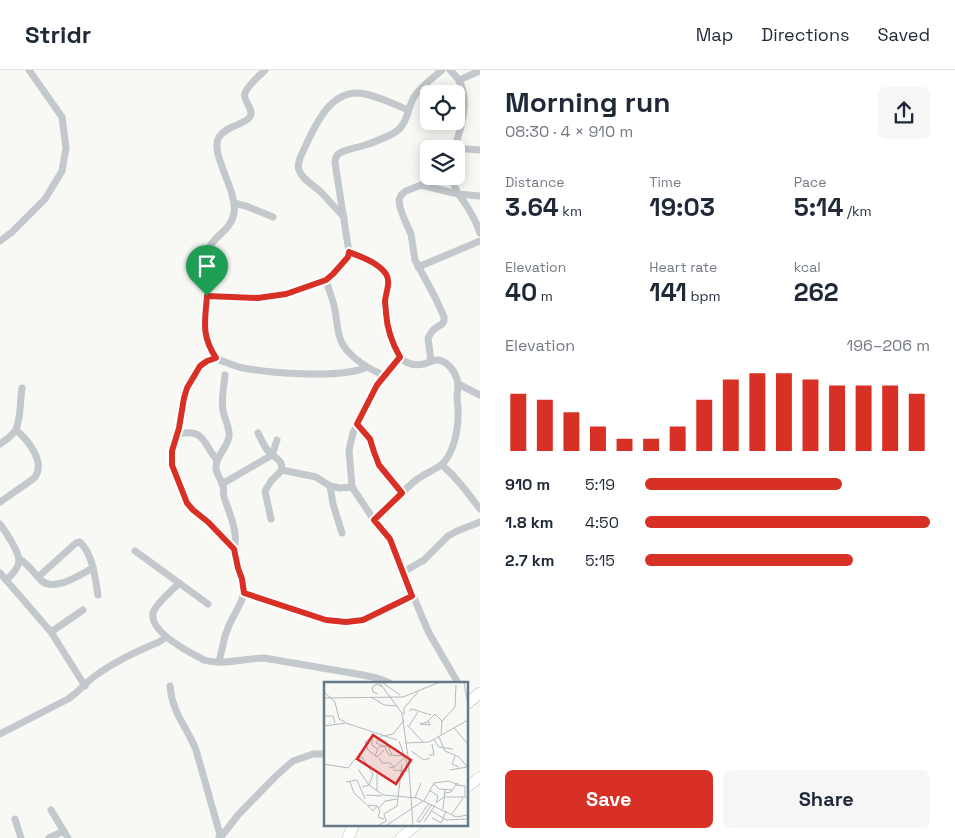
<!DOCTYPE html>
<html lang="en">
<head>
<meta charset="utf-8">
<style>
	:root { --surface:#fff; --page:#f6f6f7; --text:#1f2937; --muted:#747a83; --line:#e0e1e3; --accent:#d93025 }
	body { margin:0; font-family:"Space Grotesk",sans-serif; background:var(--page); color:var(--text); height:100vh; display:flex; flex-direction:column; font-size:19px; white-space:nowrap }
	* { box-sizing:border-box; margin:0 }
	p { font-size:16px; color:var(--muted) }
	.icon { flex:none; width:28px; height:28px; fill:none; stroke:currentColor; stroke-width:2; stroke-linecap:round; stroke-linejoin:round }
	.map { position:relative; flex:1; overflow:hidden }
	.panel { display:flex; flex-direction:column; background:var(--surface); width:475px }
	.panel>* { flex:none }
	.controls { position:absolute; left:420px; top:15px; display:grid; gap:10px }
	.controls a { display:grid; place-items:center; width:45px; height:45px; border-radius:8px; background:var(--surface); box-shadow:0 2px 12px #0003; font-size:25px }
	.pin { position:absolute; display:grid; place-items:center; width:42px; height:42px; color:#fff; margin:-51px -21px; border-radius:50% 50% 50% 0; rotate:-45deg; box-shadow:0 0 5px #0007 }
	.pin .icon { rotate:45deg }
	.round { display:grid; place-items:center; flex:none; width:52px; height:52px; border-radius:8px; background:var(--page) }
	.headline { display:flex; align-items:center; justify-content:space-between; height:85px; padding:0 25px }
	h1 { font-size:28px; font-weight:700; line-height:38px }
	.figures { display:grid; grid-template-columns:repeat(3,1fr); gap:8px; height:85px; padding:5px 25px }
	.figures div { display:grid; align-content:center }
	.figures b { font-size:25px; font-weight:700 }
	.figures small { font-size:14px; font-weight:400 }
	.figures p { font-size:14px }
	.chart { height:140px; padding:10px 25px }
	.chart p { display:flex; justify-content:space-between }
	.chart svg { width:100%; height:90px; margin-top:5px; stroke:var(--accent); stroke-width:6 }
	.action { display:flex; gap:10px; margin-top:auto; padding:10px 25px }
	.action a { flex:1; height:58px; border-radius:8px; background:var(--accent); color:#fff; font-size:20px; font-weight:700; line-height:58px; text-align:center }
	.action a+a { background:var(--page); color:var(--text) }
	ul { padding:0 25px; list-style:none; font-size:16px }
	li { display:grid; grid-template-columns:80px 60px 1fr; align-items:center; height:38px }
	li i { height:12px; border-radius:6px; background:var(--accent) }
	header { display:flex; align-items:center; gap:30px; box-sizing:border-box; height:70px; padding:0 25px; background:var(--surface); border-bottom:1px solid var(--line) }
	header strong { font-size:24px }
	nav { display:flex; gap:28px; margin-inline-start:auto; font-size:18px }
	main { display:flex; flex:1; min-height:0 }
	.map>svg:first-child { display:block }
	.lines { fill:none; stroke-linecap:round; stroke-linejoin:round }
	.secondary-casing { stroke:#b5bcc0; stroke-width:11 }
	.primary-casing { stroke:#b4babe; stroke-width:12 }
	.minor { stroke:#c3c8cc; stroke-width:7 }
	.secondary { stroke:#fff; stroke-width:10 }
	.primary { stroke:#fff; stroke-width:11 }
	.route-casing { stroke:#fff; stroke-width:10 }
	.route { stroke:#d93025; stroke-width:6 }
	.inset-road { fill:none; stroke:#b0babf; stroke-width:1 }
	.view { fill:#d62828; fill-opacity:0.15; stroke:#d62828; stroke-width:2.5 }
	.inset-edge { fill:none; stroke:#657988; stroke-width:2.5 }
</style>
</head>
<body>
<header>
<strong>Stridr</strong>
<nav><a>Map</a><a>Directions</a><a>Saved</a></nav>
</header>
<main>
<div class="map">
<svg width="480" height="768" viewBox="0 0 480 768">
	<rect width="100%" height="100%" fill="#f8f8f5"/>
	<g class="lines">
		<defs>
			<g id="secondary">
				<path d="M466 718 480 707"/>
				<path d="M400 768 418 754"/>
			</g>
			<g id="primary">
				<path d="M466 634 480 623"/>
				<path d="M348 768 354 754"/>
			</g>
		</defs>
		<use href="#secondary" class="secondary-casing"/>
		<use href="#primary" class="primary-casing"/>
		<g class="minor">
			<path d="M265 0C259 6 248 15 245 23 242 31 255 39 250 47 244 55 227 55 219 67 209 83 238 121 234 143 231 161 213 166 208 180 202 191 207 212 207 225 207 238 204 250 205 263 206 271 210 281 215 287 218 290 222 291 225 292 231 294 237 297 243 298 253 300 263 301 273 302 297 304 346 307 367 297"/>
			<path d="M450 0C453 3 456 6 458 9 471 29 461 59 454 79"/>
			<path d="M459 10 480 1"/>
			<path d="M454 78 480 80"/>
			<path d="M452 106C455 123 460 125 468 138 473 146 477 154 480 163"/>
			<path d="M234 133 246 136 273 147"/>
			<path d="M344 147C336 139 329 131 322 123 315 116 302 110 299 100 297 96 299 93 300 88 312 63 328 16 365 24 380 27 394 34 408 40"/>
			<path d="M0 171 12 162 45 129 62 101 66 78 62 47 29 0"/>
			<path d="M349 182C361 187 377 192 385 203 392 212 386 222 385 232 385 247 388 264 394 277 400 291 409 297 424 294 430 292 436 288 442 291 451 295 458 306 458 316 458 319 457 323 457 327 457 333 459 340 458 346 458 360 453 386 441 395 433 401 423 404 415 411 400 423 388 438 374 450"/>
			<path d="M418 197 480 171"/>
			<path d="M326 210C329 220 333 230 335 240 337 251 337 265 343 275 351 288 370 300 384 305"/>
			<path d="M207 226C219 226 230 226 242 226 247 227 252 228 257 228 276 228 308 219 325 210 335 206 346 192 349 182L335 93C335 88 336 85 340 83 346 79 355 78 362 76 373 73 384 68 394 63 408 55 407 39 414 27 421 16 433 8 442 0"/>
			<path d="M399 287 377 315 353 363 349 380 352 417 374 450 390 469 422 547 429 563 458 613"/>
			<path d="M216 288 207 291 200 296 187 318 184 328 179 358 171 381V395L187 433 193 440 208 452 234 479 238 498 243 509 244 523 241 532 230 553 225 566 219 592"/>
			<path d="M431 291 428 268 433 260 442 254 444 251V247L436 229 415 190 411 164 403 146 400 137 399 130 401 125 406 121 421 115 458 124 480 126"/>
			<path d="M225 305C224 316 221 329 223 340 224 349 230 357 229 366 228 378 215 386 216 398 216 404 221 409 223 415 224 419 223 423 224 427 229 443 239 462 234 479"/>
			<path d="M458 314 480 325"/>
			<path d="M357 354 370 369 374 382 379 395 402 423"/>
			<path d="M258 363C261 369 264 376 268 381 275 389 282 388 282 400L271 411 265 421 271 449"/>
			<path d="M178 364C205 358 203 374 217 390"/>
			<path d="M0 374C5 370 11 367 15 361 21 352 20 329 22 318"/>
			<path d="M442 395C457 408 468 423 480 439"/>
			<path d="M282 400 316 407 330 416 340 418 352 417"/>
			<path d="M222 414 272 385 277 370"/>
			<path d="M330 416 333 434 342 463"/>
			<path d="M0 432C9 426 17 420 26 414 28 412 33 410 35 407 46 392 27 369 16 360"/>
			<path d="M0 454C6 463 18 479 19 490 19 498 12 505 6 510"/>
			<path d="M135 481 208 534"/>
			<path d="M19 489C29 494 34 504 42 511 55 522 81 504 93 498"/>
			<path d="M403 502 424 490 448 466 457 461 480 452"/>
			<path d="M0 503 51 562 85 616"/>
			<path d="M38 507 76 473 80 472C93 485 95 507 98 525"/>
			<path d="M179 513C172 521 156 533 153 543 149 562 190 583 204 590 223 596 245 588 264 588L363 605 377 608 390 613"/>
			<path d="M244 523 326 550 345 552 363 550 412 526"/>
			<path d="M51 562 83 540"/>
			<path d="M170 616C172 643 187 657 196 680L221 768"/>
			<path d="M0 664 68 629C79 622 85 613 95 606 114 592 137 581 159 572L166 567"/>
			<path d="M51 740 68 768"/>
			<path d="M15 749 21 768"/>
			<path d="M49 768 64 761"/>
			<path d="M219 768 221 767 238 745 276 706 293 691 313 684H325"/>
		</g>
		<use href="#secondary" class="secondary"/>
		<use href="#primary" class="primary"/>
	</g>
	<g class="lines">
		<defs>
			<path id="route" d="M349 182C361 187 378 192 386 204 391 212 386 222 385 231 385 234 386 239 386 243 387 259 392 273 400 287L377 315 357 354 370 369 374 382 379 395 402 423 374 450 390 469 412 526 363 550 346 552 326 550 244 523 242 509 238 498 234 479 208 452 193 440 187 433 172 395V381L179 358 184 328 187 318 200 296 207 291 216 288C201 265 205 252 207 226L258 228 286 224 309 216 326 210 333 204 348 187Z"/>
		</defs>
		<use href="#route" class="route-casing"/>
		<use href="#route" class="route"/>
	</g>
	<g transform="translate(324 612)">
		<rect width="144" height="144" fill="#f8f8f5"/>
		<path class="inset-road" d="M55 0 78 31 84 75M59 1 76 13M140 1 144 22M0 10 11 20 15 37 21 40M54 12 49 10 48 5 53 2 58 5M47 15 60 23 73 24M0 16 79 15 116 0M85 29 88 27 107 33M80 33V26L94 10M0 34H9L11 41M104 40 96 42 106 43 104 39 111 32 118 39M83 43 100 61M0 44 22 41 73 58M85 44 94 30M130 46 144 62M117 52 118 39 131 25 132 3M58 53 52 61 62 65M59 54 69 52 80 38M48 55V63L54 67 51 74M115 55 121 69 135 75 144 86M110 58 115 65 129 67M75 59 85 87M82 61 105 60 144 38M54 65 64 64 68 73M61 66 65 73 80 74M60 68 53 75 44 68 41 60 49 54 63 60M87 69 100 78 106 76M105 73H110L108 62M131 74 128 82 135 85M84 75 89 143M55 76 58 81H66L70 85M0 82 24 86 31 77 38 75 49 92 45 103 59 113 93 116 132 135 144 133M65 85 69 86 80 76M34 87 45 103 38 105M69 88 85 89M126 88 143 85M22 100 33 98 41 117M26 100 30 111 42 122M109 101 115 107 128 108M132 103 141 104V114M105 108 114 114 112 121M53 109V92M121 111 127 110 133 101 135 103M42 113 58 114M91 116 97 101M100 119 110 101 125 99 132 102M113 120 120 115H143M53 124 49 129 43 123 53 124 56 129 54 135 60 137M55 126 61 119 73 117M119 127 121 107M108 129 122 138 144 137M128 132 139 116M108 136 117 141 122 129M93 139 96 140 108 122M93 139 105 121M100 140 111 123M55 143 62 139 60 132 73 124 78 82M63 143 99 119"/>
		<path class="view" d="M49 53 87 78 72 102 33 77Z"/>
		<rect width="144" height="144" class="inset-edge"/>
	</g>
</svg>
<div class="controls">
<a><svg class="icon" aria-label="locate" viewBox="0 0 24 24"><circle cx="12" cy="12" r="6"/><path d="M12 2v4M12 18v4M2 12h4M18 12h4"/></svg></a>
<a><svg class="icon" aria-label="layers" viewBox="0 0 24 24"><path d="M12 4l9 5-9 5-9-5zM3 14l9 5 9-5"/></svg></a>
</div>
<div class="pin" style="left:207px;top:226px;background:#1e9e55"><svg class="icon" aria-label="arrive" viewBox="0 0 24 24"><path d="M6 21V4h12l-3 4 3 4H6"/></svg></div>
</div>
<section class="panel">
<div class="headline"><div><h1>Morning run</h1><p>08:30 · 4 × 910 m</p></div><a class="round"><svg class="icon" aria-label="share" viewBox="0 0 24 24"><path d="M12 15V3M7 8l5-5 5 5M5 13v7h14v-7"/></svg></a></div>
<div class="figures">
<div><p>Distance</p><b>3.64<small> km</small></b></div>
<div><p>Time</p><b>19:03</b></div>
<div><p>Pace</p><b>5:14<small> /km</small></b></div>
</div>
<div class="figures">
<div><p>Elevation</p><b>40<small> m</small></b></div>
<div><p>Heart rate</p><b>141<small> bpm</small></b></div>
<div><p>kcal</p><b>262</b></div>
</div>
<div class="chart"><p><span>Elevation</span>196–206 m</p>
<svg viewBox="0 0 160 44" preserveAspectRatio="none"><path d="M5 44V16M15 44V19M25 44V25M35 44V32M45 44V38M55 44V38M65 44V32M75 44V19M85 44V9M95 44V6M105 44V6M115 44V9M125 44V12M135 44V12M145 44V12M155 44V16"/></svg>
</div>
<ul>
<li><b>910 m</b>5:19<i style="width:69%"></i></li>
<li><b>1.8 km</b>4:50<i style="width:100%"></i></li>
<li><b>2.7 km</b>5:15<i style="width:73%"></i></li>
</ul>
<div class="action"><a>Save</a><a>Share</a></div>
</section>
</main>
</body>
</html>
